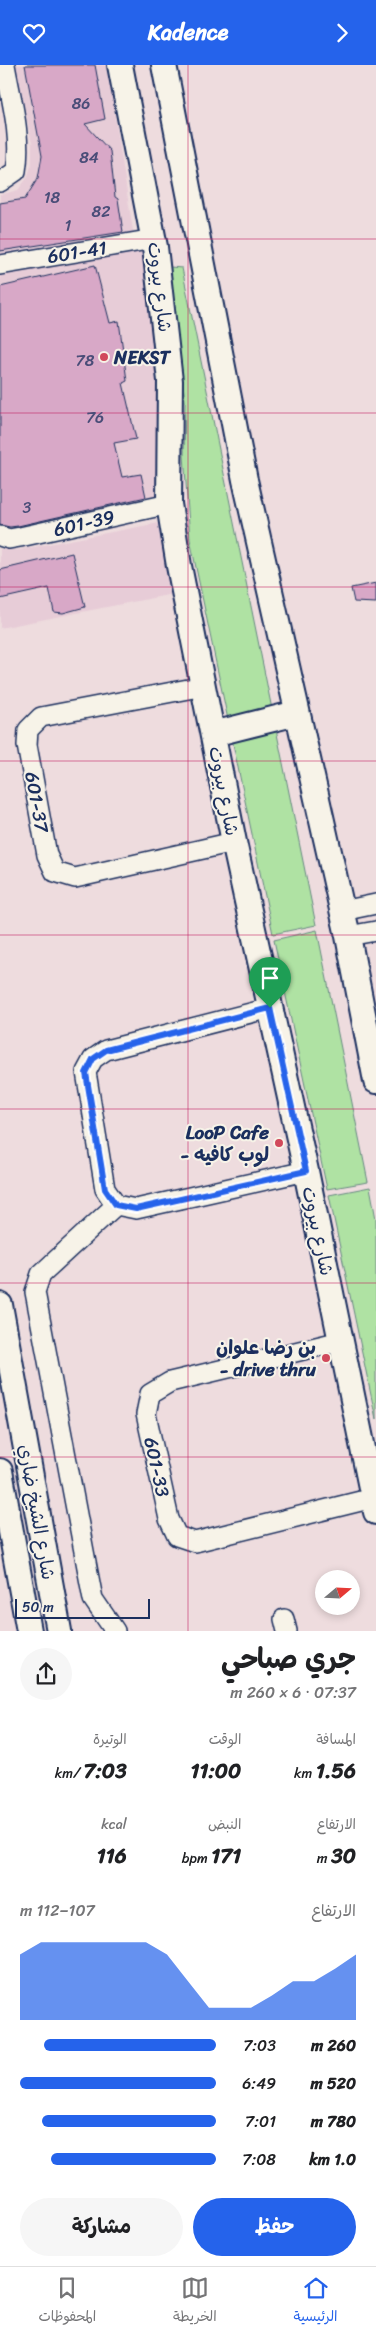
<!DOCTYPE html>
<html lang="ar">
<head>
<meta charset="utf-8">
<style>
	:root { --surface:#fff; --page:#f6f6f6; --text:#202124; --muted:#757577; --line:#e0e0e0; --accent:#2563eb }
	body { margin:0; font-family:Sriracha,"Playpen Sans Arabic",sans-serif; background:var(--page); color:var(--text); direction:rtl; height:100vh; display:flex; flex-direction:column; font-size:19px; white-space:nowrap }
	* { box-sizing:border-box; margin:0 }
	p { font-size:16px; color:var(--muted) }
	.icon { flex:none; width:28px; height:28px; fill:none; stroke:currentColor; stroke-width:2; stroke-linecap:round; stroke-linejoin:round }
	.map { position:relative; height:1566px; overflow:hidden; direction:ltr }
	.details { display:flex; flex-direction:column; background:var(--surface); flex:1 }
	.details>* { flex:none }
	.needle { width:32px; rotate:71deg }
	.buttons { position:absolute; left:315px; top:1505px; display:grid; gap:10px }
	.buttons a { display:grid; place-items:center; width:45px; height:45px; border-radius:50%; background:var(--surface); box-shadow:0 2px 8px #0003; font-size:25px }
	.scale { position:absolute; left:15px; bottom:12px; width:135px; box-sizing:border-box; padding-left:5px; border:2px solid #1b2f5e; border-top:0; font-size:14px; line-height:18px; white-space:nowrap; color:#1b2f5e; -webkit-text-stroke:4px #f7f3e8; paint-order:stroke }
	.pin { position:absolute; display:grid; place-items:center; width:42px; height:42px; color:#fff; margin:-51px -21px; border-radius:50% 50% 50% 0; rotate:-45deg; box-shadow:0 0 5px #0007 }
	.pin .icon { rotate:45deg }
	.round { display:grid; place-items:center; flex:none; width:52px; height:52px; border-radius:26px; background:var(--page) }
	.summary { display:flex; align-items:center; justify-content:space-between; height:85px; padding:0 20px }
	h1 { font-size:28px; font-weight:700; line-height:38px }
	.figures { display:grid; grid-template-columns:repeat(3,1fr); gap:8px; height:85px; padding:5px 20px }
	.figures div { display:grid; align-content:center }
	.figures b { font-size:21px; font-weight:700 }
	.figures small { font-size:14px; font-weight:400 }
	.figures p { font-size:14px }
	.chart { height:140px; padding:10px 20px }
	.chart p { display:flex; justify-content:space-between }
	.chart svg { width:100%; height:90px; margin-top:5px; fill:var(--accent); opacity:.7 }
	.action { display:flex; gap:10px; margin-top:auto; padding:10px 20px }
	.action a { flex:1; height:58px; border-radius:30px; background:var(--accent); color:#fff; font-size:20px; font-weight:700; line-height:58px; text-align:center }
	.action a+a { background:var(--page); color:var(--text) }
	ul { padding:0 20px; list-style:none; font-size:16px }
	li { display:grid; grid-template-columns:80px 60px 1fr; align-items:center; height:38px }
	li i { height:12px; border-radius:6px; background:var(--accent) }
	header { display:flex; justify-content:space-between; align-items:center; height:65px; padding:0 20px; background:var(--accent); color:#fff; font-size:22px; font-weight:700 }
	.menu { display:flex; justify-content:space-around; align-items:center; height:70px; border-top:1px solid var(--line); background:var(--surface); font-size:14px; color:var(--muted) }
	.menu a { display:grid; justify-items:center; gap:2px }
	.menu .on { color:var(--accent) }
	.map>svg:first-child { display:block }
	.built { fill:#e7ccd7 }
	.green { fill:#afe2a3; stroke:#658880 }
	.building { fill:#d8a8c7; stroke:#1b2f5e }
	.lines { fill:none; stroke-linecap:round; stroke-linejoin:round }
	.minor-casing { stroke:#1b2f5e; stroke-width:22 }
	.major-casing { stroke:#1b2f5e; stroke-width:28 }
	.minor { stroke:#f7f3e8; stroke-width:19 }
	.major { stroke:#f7f3e8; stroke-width:24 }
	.route-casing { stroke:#fff; stroke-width:10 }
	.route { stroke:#2563eb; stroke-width:6 }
	.grid { fill:none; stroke:#c2185b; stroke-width:1; stroke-opacity:0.55 }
	.poi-dot { fill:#d1495b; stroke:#f7f3e8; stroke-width:2 }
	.labels { text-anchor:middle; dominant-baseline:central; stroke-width:4; stroke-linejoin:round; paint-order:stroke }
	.number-label { font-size:16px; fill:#4a4d78 }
	.street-label { font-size:19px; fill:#1b2f5e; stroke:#f7f3e8 }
	.poi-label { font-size:19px; font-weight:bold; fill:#1b2f5e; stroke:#f7f3e8; text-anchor:end }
</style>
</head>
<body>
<header><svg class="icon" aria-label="forward" viewBox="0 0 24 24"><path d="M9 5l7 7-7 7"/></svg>Kadence<svg class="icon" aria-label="heart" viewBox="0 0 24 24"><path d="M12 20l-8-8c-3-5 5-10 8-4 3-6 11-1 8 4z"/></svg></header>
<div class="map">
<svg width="376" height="1566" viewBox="0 0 376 1566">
	<rect width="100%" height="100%" fill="#eedcde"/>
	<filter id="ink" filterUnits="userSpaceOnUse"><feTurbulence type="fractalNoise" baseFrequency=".02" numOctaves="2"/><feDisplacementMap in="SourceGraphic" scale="10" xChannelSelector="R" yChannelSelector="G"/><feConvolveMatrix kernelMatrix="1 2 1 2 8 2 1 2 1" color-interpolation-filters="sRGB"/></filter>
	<g filter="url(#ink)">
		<g class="built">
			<path d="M16 0H107L133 166 128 173 0 193V130L18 125 27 113 32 99V79Z"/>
			<path d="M142 182 146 187 161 327 164 443 0 471V208Z"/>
			<path d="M164 457 178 528 0 563V484L18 485Z"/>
		</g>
		<g class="green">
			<path d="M170 202 182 203 316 860 273 869 190 474 184 390 185 336 170 212Z"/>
			<path d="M317 865 368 1117 327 1124 274 875Z"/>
			<path d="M370 1122 376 1154V1354L329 1130Z"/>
		</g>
		<g class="building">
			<path d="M25 0H95L105 54 85 59 110 86 115 132 118 134 123 167 0 186V138L25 134 38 113 42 91Z"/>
			<path d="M95 200 110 258 119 256 127 316 123 318 136 374 114 378 122 412 141 409 146 432 18 461 10 462 0 460V222Z"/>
			<path d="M72 488 85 542 63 548 54 547 49 523 0 534V505Z"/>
			<path d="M376 518V538L354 537 351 523Z"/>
		</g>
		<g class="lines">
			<defs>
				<g id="minor">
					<path d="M0 117 16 106C22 71 11 34 5 0"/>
					<path d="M0 200 154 174"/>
					<path d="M0 471 9 474 20 472 169 439"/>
					<path d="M204 621 41 652 28 665 27 680 47 790 55 807 75 813 234 777"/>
					<path d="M342 846 376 839"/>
					<path d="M348 871 376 866"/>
					<path d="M270 943 106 985 93 994 86 1007 105 1124 116 1140 136 1144 306 1106"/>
					<path d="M341 1276 170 1317 150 1329 146 1349 169 1454 177 1471 195 1477 373 1433"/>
					<path d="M284 1554 287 1566"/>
					<path d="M115 1566 93 1534 35 1227 41 1209 116 1140"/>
				</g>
				<g id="major">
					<path d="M120 0 155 182 170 316 169 439 179 501 234 777 306 1106 376 1447"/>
					<path d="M164 0 245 415 348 871 376 1016"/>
					<path d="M213 669 297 648"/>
					<path d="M0 1240 59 1566"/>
					<path d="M0 1406 29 1566"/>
				</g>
			</defs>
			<use href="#minor" class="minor-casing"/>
			<use href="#major" class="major-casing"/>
			<use href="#minor" class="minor"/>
			<use href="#major" class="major"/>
		</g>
	</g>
	<g class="lines" filter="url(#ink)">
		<defs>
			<path id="route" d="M270 943 306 1106 136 1144 116 1140 105 1124 86 1008 93 994 106 985Z"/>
		</defs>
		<use href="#route" class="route-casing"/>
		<use href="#route" class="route"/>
	</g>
	<path class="grid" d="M188 0V1566M0 174H376M0 348H376M0 522H376M0 696H376M0 870H376M0 1044H376M0 1218H376M0 1392H376"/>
	<g class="poi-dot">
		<circle cx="104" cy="292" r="5"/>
		<circle cx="279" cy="1078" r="5"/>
		<circle cx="326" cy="1293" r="5"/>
	</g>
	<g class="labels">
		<g class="number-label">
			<text x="81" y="38">86</text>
			<text x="89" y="92">84</text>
			<text x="52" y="132">18</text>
			<text x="101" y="146">82</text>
			<text x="68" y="160">1</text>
			<text x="85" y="295">78</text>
			<text x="95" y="352">76</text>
			<text x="27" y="442">3</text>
		</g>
		<g class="street-label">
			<text transform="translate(77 187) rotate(-9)">601-41</text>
			<text transform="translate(160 222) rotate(83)">شارع بيروت</text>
			<text transform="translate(84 458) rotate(-13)">601-39</text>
			<text transform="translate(224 726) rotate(79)">شارع بيروت</text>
			<text transform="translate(37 737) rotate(80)">601-37</text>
			<text transform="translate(318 1166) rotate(78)">شارع بيروت</text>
			<text transform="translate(157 1402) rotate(78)">601-33</text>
			<text transform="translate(37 1447) rotate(80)">شارع الشيخ ضاري</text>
		</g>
		<g class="poi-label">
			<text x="114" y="292" text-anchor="start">NEKST</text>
			<text x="269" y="1067">LooP Cafe<tspan x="269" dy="22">- لوب كافيه</tspan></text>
			<text x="316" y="1282">بن رضا علوان<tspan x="316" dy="22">- drive thru</tspan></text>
		</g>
	</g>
</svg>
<div class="buttons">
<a><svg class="needle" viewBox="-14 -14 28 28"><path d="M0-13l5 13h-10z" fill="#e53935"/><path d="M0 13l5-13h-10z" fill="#757577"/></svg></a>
</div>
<div class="scale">50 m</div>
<div class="pin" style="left:270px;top:943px;background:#1e9e55"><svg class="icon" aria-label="arrive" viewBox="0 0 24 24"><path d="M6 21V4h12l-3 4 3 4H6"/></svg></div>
</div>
<section class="details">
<div class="summary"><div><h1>جري صباحي</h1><p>07:37 · 6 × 260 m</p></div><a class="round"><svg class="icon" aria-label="share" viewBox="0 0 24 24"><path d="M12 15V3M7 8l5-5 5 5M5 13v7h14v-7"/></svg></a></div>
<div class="figures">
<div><p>المسافة</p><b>1.56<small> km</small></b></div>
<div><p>الوقت</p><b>11:00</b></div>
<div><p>الوتيرة</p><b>7:03<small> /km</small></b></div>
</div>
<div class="figures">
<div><p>الارتفاع</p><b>30<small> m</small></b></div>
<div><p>النبض</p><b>171<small> bpm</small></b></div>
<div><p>kcal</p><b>116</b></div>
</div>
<div class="chart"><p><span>الارتفاع</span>107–112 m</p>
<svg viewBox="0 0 160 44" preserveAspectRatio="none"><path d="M0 44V12L10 6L20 6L30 6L40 6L50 6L60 6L70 12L80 25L90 38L100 38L110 38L120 32L130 25L140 25L150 19L160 12V44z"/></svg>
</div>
<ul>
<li><b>260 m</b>7:03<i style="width:88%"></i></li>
<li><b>520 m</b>6:49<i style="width:100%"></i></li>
<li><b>780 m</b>7:01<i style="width:89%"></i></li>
<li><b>1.0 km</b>7:08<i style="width:84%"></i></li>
</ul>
<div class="action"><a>حفظ</a><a>مشاركة</a></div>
</section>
<nav class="menu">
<a class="on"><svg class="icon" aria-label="home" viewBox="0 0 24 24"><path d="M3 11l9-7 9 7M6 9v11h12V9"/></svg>الرئيسية</a>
<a><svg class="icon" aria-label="map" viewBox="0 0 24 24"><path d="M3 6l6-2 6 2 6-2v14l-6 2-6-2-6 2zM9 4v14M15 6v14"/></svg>الخريطة</a>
<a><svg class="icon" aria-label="saved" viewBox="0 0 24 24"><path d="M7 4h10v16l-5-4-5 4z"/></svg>المحفوظات</a>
</nav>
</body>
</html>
